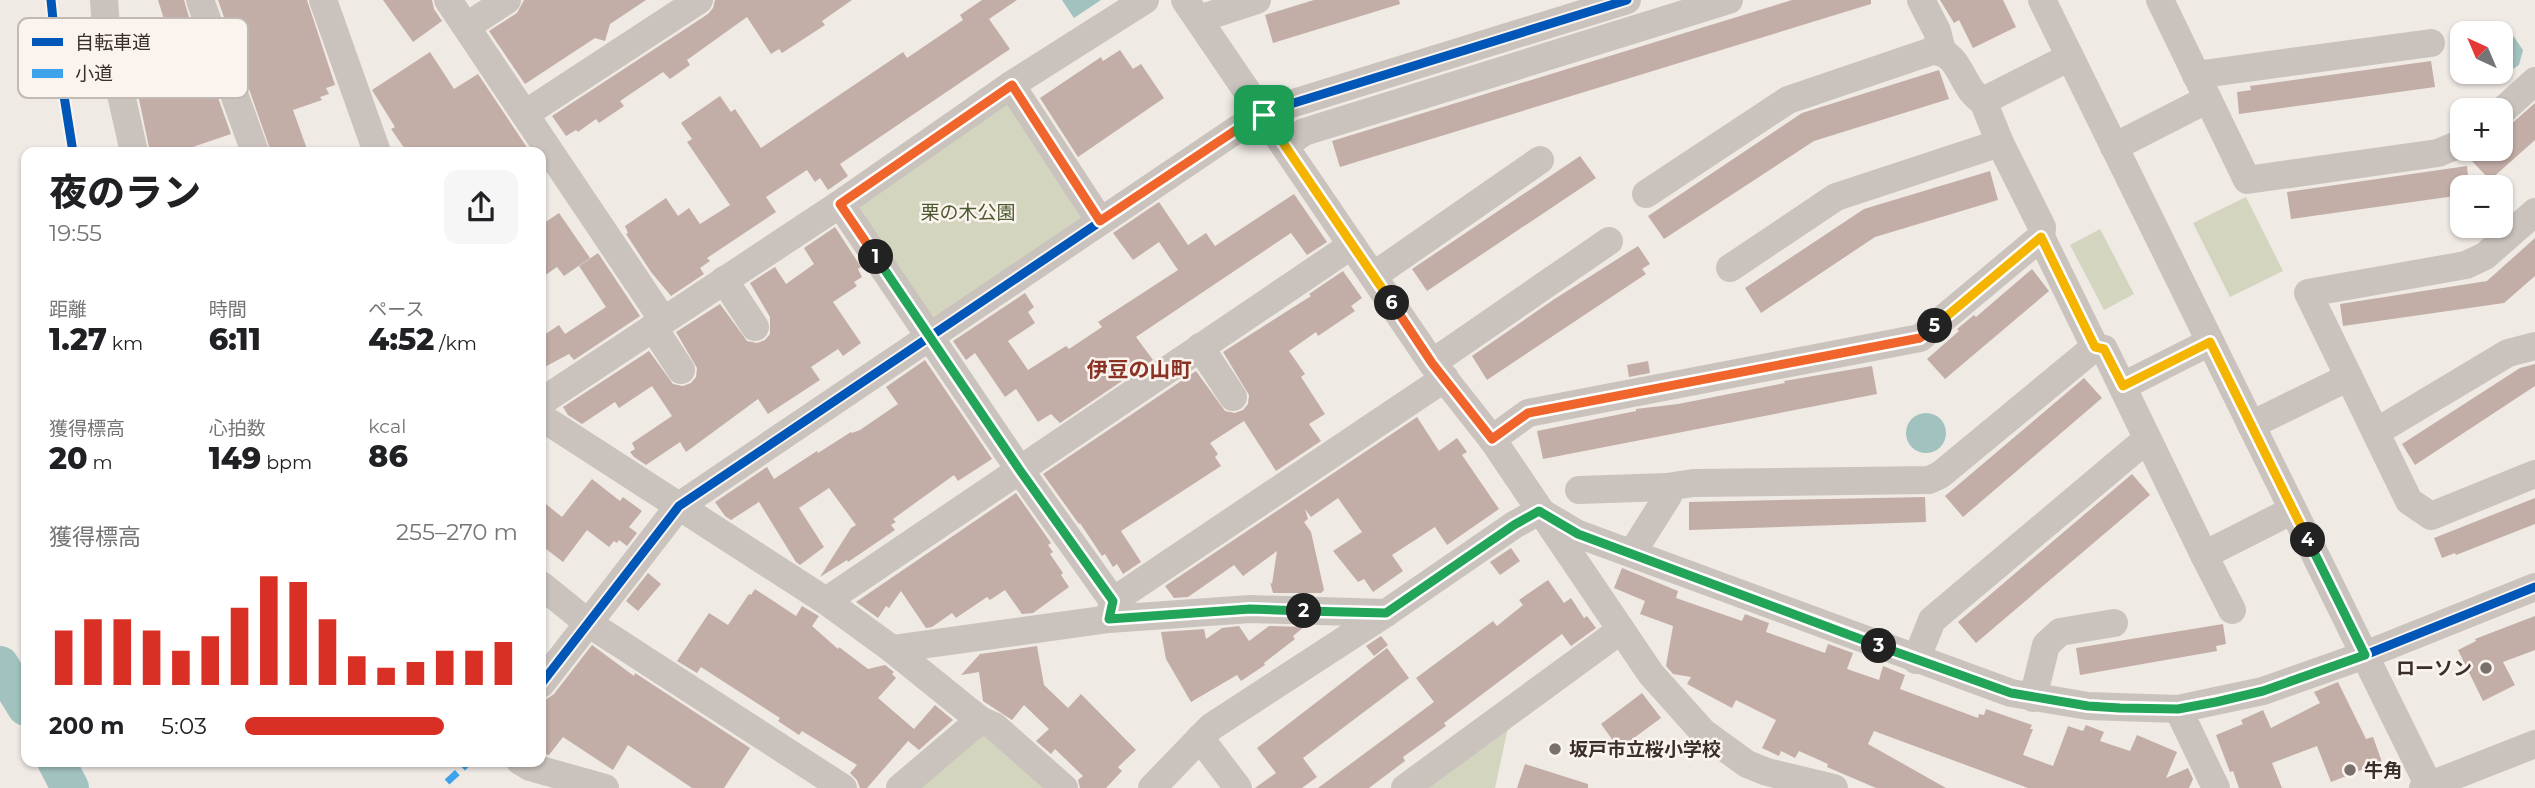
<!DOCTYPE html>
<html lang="ja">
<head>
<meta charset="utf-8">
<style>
	:root { --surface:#fff; --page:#f6f6f6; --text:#202124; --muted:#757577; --accent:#d93025 }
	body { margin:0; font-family:Montserrat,"Noto Sans JP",sans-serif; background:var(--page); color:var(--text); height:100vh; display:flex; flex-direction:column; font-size:26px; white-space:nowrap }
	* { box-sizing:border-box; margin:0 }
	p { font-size:23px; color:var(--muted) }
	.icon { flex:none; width:38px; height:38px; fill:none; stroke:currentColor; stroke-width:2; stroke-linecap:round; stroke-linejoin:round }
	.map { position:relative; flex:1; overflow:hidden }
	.side { position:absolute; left:21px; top:147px; width:525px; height:620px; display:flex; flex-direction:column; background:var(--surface); border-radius:14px; box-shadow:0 2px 5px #0004 }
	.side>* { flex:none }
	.needle { width:46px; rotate:316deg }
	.buttons { position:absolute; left:2450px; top:21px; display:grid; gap:14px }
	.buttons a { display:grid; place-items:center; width:63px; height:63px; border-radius:14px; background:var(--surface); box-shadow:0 2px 5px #0004; font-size:35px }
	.pin { position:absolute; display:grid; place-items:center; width:60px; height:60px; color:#fff; margin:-30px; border-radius:14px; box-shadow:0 4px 10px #0006 }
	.km { position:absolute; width:35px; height:35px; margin:-18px; border-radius:50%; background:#222; color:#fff; font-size:19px; line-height:35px; text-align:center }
	.round { display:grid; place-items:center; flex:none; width:74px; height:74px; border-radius:14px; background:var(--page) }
	.head { display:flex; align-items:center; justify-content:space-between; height:119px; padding:0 28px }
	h1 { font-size:38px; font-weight:800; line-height:52px }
	.metrics { display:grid; grid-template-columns:repeat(3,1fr); gap:10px; height:119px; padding:7px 28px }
	.metrics div { display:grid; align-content:center }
	.metrics b { font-size:30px; font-weight:800 }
	.metrics small { font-size:19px; font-weight:400 }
	.metrics p { font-size:19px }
	.chart { height:196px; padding:14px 28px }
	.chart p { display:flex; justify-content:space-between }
	.chart svg { width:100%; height:126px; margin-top:7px; stroke:var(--accent); stroke-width:6 }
	ul { padding:0 28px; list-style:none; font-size:23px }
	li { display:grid; grid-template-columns:112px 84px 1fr; align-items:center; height:52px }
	li i { height:18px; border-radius:9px; background:var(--accent) }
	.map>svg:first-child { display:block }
	.green { fill:#d3d5bf }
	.water { fill:#a2c2bf }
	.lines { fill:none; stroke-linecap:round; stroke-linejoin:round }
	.river { stroke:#a2c2bf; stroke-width:38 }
	.building { fill:#c3ada7 }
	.minor { stroke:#c9c2bd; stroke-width:28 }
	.quiet { stroke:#3fa3eb; stroke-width:7; stroke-dasharray:14 7; stroke-linecap:butt }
	.cycleway-casing { stroke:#fbf4ee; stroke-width:13 }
	.cycleway { stroke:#0057b8; stroke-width:9 }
	.split-1-casing { stroke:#fff; stroke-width:14 }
	.split-2-casing { stroke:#fff; stroke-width:14 }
	.split-3-casing { stroke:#fff; stroke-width:14 }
	.split-4-casing { stroke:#fff; stroke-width:14 }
	.split-5-casing { stroke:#fff; stroke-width:14 }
	.split-6-casing { stroke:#fff; stroke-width:14 }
	.split-7-casing { stroke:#fff; stroke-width:14 }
	.split-1 { stroke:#f0652b; stroke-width:9 }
	.split-2 { stroke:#22a559; stroke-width:9 }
	.split-3 { stroke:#22a559; stroke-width:9 }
	.split-4 { stroke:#22a559; stroke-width:9 }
	.split-5 { stroke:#f5b400; stroke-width:9 }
	.split-6 { stroke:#f0652b; stroke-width:9 }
	.split-7 { stroke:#f5b400; stroke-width:9 }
	.poi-dot { fill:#7a706c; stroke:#fbf4ee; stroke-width:2.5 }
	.labels { text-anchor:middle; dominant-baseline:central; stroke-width:5; stroke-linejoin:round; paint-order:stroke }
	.park-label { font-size:19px; fill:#4d592f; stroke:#fbf4ee }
	.poi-label { font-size:19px; font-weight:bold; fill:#3b2f2b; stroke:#fbf4ee; text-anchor:start }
	.neighbourhood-label { font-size:21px; font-weight:bold; fill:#8a3324; stroke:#fbf4ee }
	.key { fill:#fbf4ee; stroke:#c1b9b4; stroke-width:2 }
	.key-label { font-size:19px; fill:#3b2f2b }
</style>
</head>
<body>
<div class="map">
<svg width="2535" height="788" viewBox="0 0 2535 788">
	<rect width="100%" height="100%" fill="#f0eae5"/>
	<g class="green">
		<path d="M1004 102 1013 104 1084 219 938 318H930L855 203Z"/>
		<path d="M2246 197 2283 271 2230 297 2193 223Z"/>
		<path d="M2100 229 2134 294 2104 310 2070 245Z"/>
		<path d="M1509 723 1495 788H1423Z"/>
		<path d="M983 732 1053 788H918Z"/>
	</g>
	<g class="water">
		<path d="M1062 0H1101L1074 18Z"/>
		<path d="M2501 33 2514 37 2523 50 2519 65 2505 74 2495 72H2501Z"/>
		<circle cx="1926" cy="433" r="20"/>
	</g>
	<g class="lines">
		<g class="river">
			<path d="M0 665 26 707"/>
			<path d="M56 761 70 788"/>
		</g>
	</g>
	<g class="building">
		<path d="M158 0H184L190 21 167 29Z"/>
		<path d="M218 0H307L335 85 326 88 329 94 320 97 322 100 293 110 308 152H271Z"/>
		<path d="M383 0H432L434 9 442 21 413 42Z"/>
		<path d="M646 0 610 24 605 41 595 38 525 84 489 31 517 13 524 0Z"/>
		<path d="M715 0H852L822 21 825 25 782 53 779 49 771 54 747 17 687 60 690 65 670 79 663 72 620 101 624 106 599 123 596 119 578 132 576 130 566 136 552 116 708 14 713 8Z"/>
		<path d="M982 0H1017L989 19 1010 49 840 164 848 176 828 190 820 178 815 182 807 170 766 197 776 212 707 258 710 261 700 268 704 274 671 296 651 272 626 234 628 233 625 226 666 198 678 216 689 208 700 224 730 205 687 142 692 139 681 123 720 96 731 112 735 109 761 148 903 52 907 58 963 20 960 15Z"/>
		<path d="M1314 0H1399L1400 4 1273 43 1265 15Z"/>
		<path d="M1792 0H1871V4L1340 167 1332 141Z"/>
		<path d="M1940 0H2003L2016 27 1973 48 1959 20 1954 23Z"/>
		<path d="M1120 50 1133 69 1141 64 1164 98 1078 157 1040 98 1101 57 1103 61Z"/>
		<path d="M430 52 454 89 478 74 530 152H407L391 129 395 127 372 90Z"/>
		<path d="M203 56 231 134 178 152H150L135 80Z"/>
		<path d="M2431 61 2435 87 2239 114 2237 92 2251 90 2250 86Z"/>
		<path d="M1939 70 1949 99 1814 141 1664 239 1648 216 1802 113Z"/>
		<path d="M2535 103V140L2490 180 2471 160 2484 149H2501V133Z"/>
		<path d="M1580 156 1596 178 1427 291 1412 269Z"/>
		<path d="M2467 166 2469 187H2462V195L2291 219 2287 192Z"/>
		<path d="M1990 171 1998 200 1875 237 1761 313 1745 288 1864 209Z"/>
		<path d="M1294 194 1327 242 1307 255 1291 233 1136 337 1153 360 1060 423 1051 414 1038 422 1016 389 1005 397 975 353 966 360 953 341 1025 293 1034 307 1028 312 1035 323 1008 341 1028 370 1066 346 1069 349 1102 327 1098 322 1178 270 1159 242 1133 260 1113 233 1159 202 1188 245 1206 233 1215 246Z"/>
		<path d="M559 213 590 258 564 276 557 267 541 278V225Z"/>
		<path d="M835 227 861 267 858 269 862 277 854 282 857 286 833 302 861 343 843 356 838 349 811 367 820 380 768 414 758 399 686 452 680 442 646 465 634 457 630 452 635 449 632 443 672 416 652 386 619 408 615 402 582 424 568 415 563 407 649 351 673 384 683 386 691 383 696 377 697 368 676 332 720 304 747 341 757 343 765 340 770 334V317L750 283 775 267 786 284 814 264 804 248Z"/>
		<path d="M2535 238V276L2504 303 2343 326 2340 304 2487 281Z"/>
		<path d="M1638 246 1650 264 1642 269 1646 274 1487 380 1472 356 1553 300Z"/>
		<path d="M598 253 640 316 574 360 569 354 541 369V337L559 325 565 334 606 307 579 266Z"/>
		<path d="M2032 269 2049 291 1945 379 1927 359 1959 331 1957 329 1974 315 1976 317Z"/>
		<path d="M1343 271 1362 298 1351 306 1355 311 1318 336 1316 332 1289 351 1305 374 1301 377 1325 414 1309 424 1321 441 1276 471 1244 421 1210 443 1218 454 1215 457 1221 466 1121 531 1141 562 1123 574 1117 564 1113 567 1105 554 1102 556 1080 523 1079 524 1043 474 1196 371 1225 411 1235 413 1243 410 1248 404 1249 395 1223 352 1311 296 1309 294Z"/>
		<path d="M925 360 992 459 958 481 954 475 893 519 896 522 891 525 895 530 848 562 847 560 820 577 851 528 856 525 829 488 799 508 824 547 800 565 796 562 759 502 731 520 725 516 715 502 767 467 774 479 817 451 818 453 851 432 852 433 860 430 898 404 886 387Z"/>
		<path d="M1648 361 1650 373 1629 377 1627 365Z"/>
		<path d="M2535 364V386L2415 465 2402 444 2520 368Z"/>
		<path d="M1872 366 1877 394 1543 459 1537 431 1636 411V409L1678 404 1785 383 1784 381Z"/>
		<path d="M2084 378 2102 398 1963 517 1945 496Z"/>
		<path d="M1417 417 1439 451 1457 438 1467 452 1462 455 1499 509 1447 545 1435 527 1392 555 1403 571 1373 592 1364 579 1358 582 1333 551 1362 532 1338 498 1311 517 1305 509 1308 519 1304 522 1311 532 1324 590 1321 593H1273L1270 582 1272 584 1277 551 1243 576 1234 565 1188 597 1174 598 1165 586Z"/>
		<path d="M2132 474 2150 495 1976 643 1958 622Z"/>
		<path d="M592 479 620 501 623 497 642 511 629 527 637 533 627 546 619 540 617 543 614 541 609 547 587 530 563 562 541 545V500L562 517Z"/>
		<path d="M1016 493 1051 543 1048 545 1053 552 1050 554 1063 573 1061 575 1069 587 1033 613 1022 614 1005 590 990 600 987 597 956 618 952 613 932 627 926 628 901 591 889 608 886 606 878 618 856 602Z"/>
		<path d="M1925 497 1926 522 1689 530V502Z"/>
		<path d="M2535 498V524L2456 555 2455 553 2442 558 2434 538Z"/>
		<path d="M1511 548 1520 561 1500 575 1490 562Z"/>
		<path d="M1622 568 1678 591 1676 598 1742 621 1745 614 1769 623 1766 632 1825 653 1828 644 1853 653 1847 669 1879 680 1883 666 1905 675 1900 689 1978 718 1979 714 1984 715 1986 709 2032 725 2030 729H2033L2023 755 2053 766 2068 726 2083 731 2086 725 2104 732 2100 741 2130 751 2137 735 2177 752 2166 778 2188 768 2193 779 2189 788H2028L1874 731 1868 744 1946 788H1876L1827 767 1828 764 1799 751 1795 758 1781 751 1779 756 1762 748 1776 720 1736 700 1732 708 1687 684 1691 677 1673 674 1666 666 1673 626 1640 614 1645 601 1614 588Z"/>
		<path d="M648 573 661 584 638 611 626 601Z"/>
		<path d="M1548 580 1564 603 1571 598 1584 618 1587 616 1596 628 1571 646 1562 634 1444 723 1446 726 1403 757 1405 761 1369 788H1318L1434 702 1416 678 1493 621 1497 626 1523 605 1519 600Z"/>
		<path d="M755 589 796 616 802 606 817 615 819 616 812 626 838 649 839 647 868 669 885 665 894 672 892 674 896 678 878 698 914 729 935 705 953 720 919 750 908 741 867 788H860L857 780 850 773 857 765 802 731 799 735 778 721 780 718 701 667 697 673 677 661 709 613 728 625 749 594 751 595Z"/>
		<path d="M2535 616V650L2503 662 2515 685 2483 701 2458 650 2476 641 2475 639Z"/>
		<path d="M2223 624 2226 644 2216 646 2217 651 2080 675 2076 648Z"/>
		<path d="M1239 626 1249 641 1269 626 1304 627 1293 636 1295 639 1264 663 1265 665 1241 681 1237 675 1191 702 1166 659 1161 632 1204 629 1206 639 1222 628Z"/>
		<path d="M1381 636 1388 645 1374 656 1366 646Z"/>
		<path d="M592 645 634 676 635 673 750 748 724 788H692L628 745 613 770 563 737 549 755 541 753V703L554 694Z"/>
		<path d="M1037 646 1044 685 1068 708 1081 694 1136 750 1118 767 1122 771 1106 788H1080L1078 780 1083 776 1055 749 1051 754 1036 741 1049 729 1024 705 1012 720 983 701 979 672 961 675 980 654Z"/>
		<path d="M1387 648 1409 678 1303 758 1317 777 1302 788H1255L1276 773 1257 748Z"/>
		<path d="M2338 682 2366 739 2373 737 2382 762 2331 782 2317 746 2272 763 2282 788H2239L2233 771 2230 772 2216 735 2243 724 2241 720 2263 710 2271 728 2320 703 2314 692Z"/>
		<path d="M1642 693 1661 718 1619 749 1601 724Z"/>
		<path d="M1525 764 1588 784V788H1517Z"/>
	</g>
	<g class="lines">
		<g class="minor">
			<path d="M104 0 106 28 134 152"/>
			<path d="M200 0 255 152"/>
			<path d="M323 0 377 152"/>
			<path d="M448 0 663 320"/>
			<path d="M1185 0 1432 363 1492 439 1651 674 1703 732 1747 764 1767 772 1834 788"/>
			<path d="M1921 0 1937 31 1942 51"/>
			<path d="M2042 0 2430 788"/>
			<path d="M2160 0 2247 180 2438 153 2462 143"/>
			<path d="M1199 19 1257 0"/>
			<path d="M467 26 507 0"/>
			<path d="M2196 75 2431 43"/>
			<path d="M1011 85 1100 221"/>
			<path d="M2501 112 2535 81"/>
			<path d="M525 114 699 0"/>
			<path d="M1285 145 1304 132 1729 0"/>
			<path d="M2114 147 2208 99"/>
			<path d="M1646 194 1788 100 1932 51C1962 51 1960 89 1983 101"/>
			<path d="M840 204 1019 469 1113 601"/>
			<path d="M2535 212 2485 256 2466 265 2308 293 2409 501 2431 516 2535 474"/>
			<path d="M2041 237 2095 347"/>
			<path d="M1730 268 1836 197 2000 143"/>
			<path d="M1373 276 1540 160"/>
			<path d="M724 280 755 327"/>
			<path d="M653 327 681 370"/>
			<path d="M1200 347 1233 397"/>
			<path d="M1432 363 1609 241"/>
			<path d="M2123 386 2210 342"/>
			<path d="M541 402 840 204 1011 85 1145 0"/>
			<path d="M541 417 826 601 892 649 980 720 994 726 1064 788"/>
			<path d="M2251 425 2349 377"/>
			<path d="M2376 432 2508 353 2535 346"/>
			<path d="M1492 439 1528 413 1920 338 2041 237 2042 227 2000 143 1983 101 2070 57"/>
			<path d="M1579 490 1667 487 1693 483 1929 480 1940 475 2095 347 2104 349 2204 555"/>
			<path d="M1539 511 1578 534 2011 693 2088 706 2178 709 2263 691 2365 655 2535 587"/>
			<path d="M1632 553 1668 496 1667 487"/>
			<path d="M541 585 588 623 843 788"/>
			<path d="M826 601 1352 245"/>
			<path d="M2232 610 2204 555 2293 510"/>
			<path d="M1109 619 1113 601 1445 378"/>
			<path d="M892 649 1109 619 1250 609 1386 613"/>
			<path d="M1916 660 1932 620 2147 439"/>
			<path d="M541 684 679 506 1239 128 1284 106 1627 0"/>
			<path d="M2033 698 2046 645 2060 632 2114 623"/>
			<path d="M2178 709 2216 788"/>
			<path d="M1200 738 1238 788"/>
			<path d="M520 761 530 767 605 788"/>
			<path d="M900 788 980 720"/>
			<path d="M1152 788 1211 727 1386 613 1514 525 1539 511"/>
			<path d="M1405 788 1621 630"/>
			<path d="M2423 788 2535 744"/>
		</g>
		<path class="quiet" d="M447 782 470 761"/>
		<defs>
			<g id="cycleway">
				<path d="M51 0 55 40 73 152"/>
				<path d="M1539 511 1578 534 2011 693 2088 706 2178 709 2263 691 2365 655 2535 587"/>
				<path d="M541 684 679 506 1239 128 1284 106 1627 0"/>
			</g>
		</defs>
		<use href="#cycleway" class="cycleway-casing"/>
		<use href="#cycleway" class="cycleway"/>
	</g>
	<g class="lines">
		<defs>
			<path id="split-1" d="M876 257 840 204 1012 85 1100 221 1239 128 1264 115"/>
			<path id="split-2" d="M876 257 1019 469 1113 601 1109 619 1250 609 1304 611"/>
			<path id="split-3" d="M1304 611 1386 613 1514 525 1539 511 1578 534 1879 646"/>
			<path id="split-4" d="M1879 646 2011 693 2088 706 2120 708 2178 709 2216 702 2263 691 2365 655 2308 540"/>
			<path id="split-5" d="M1935 326 2041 237 2095 347 2104 349 2123 386 2210 342 2308 540"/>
			<path id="split-6" d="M1392 303 1432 363 1492 439 1528 413 1920 338 1935 326"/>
			<path id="split-7" d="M1264 115 1392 303"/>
		</defs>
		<use href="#split-1" class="split-1-casing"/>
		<use href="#split-2" class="split-2-casing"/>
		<use href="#split-3" class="split-3-casing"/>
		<use href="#split-4" class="split-4-casing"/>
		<use href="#split-5" class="split-5-casing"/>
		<use href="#split-6" class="split-6-casing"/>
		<use href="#split-7" class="split-7-casing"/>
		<use href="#split-1" class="split-1"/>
		<use href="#split-2" class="split-2"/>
		<use href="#split-3" class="split-3"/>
		<use href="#split-4" class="split-4"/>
		<use href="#split-5" class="split-5"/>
		<use href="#split-6" class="split-6"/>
		<use href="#split-7" class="split-7"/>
	</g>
	<g class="poi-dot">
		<circle cx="2486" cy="668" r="7"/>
		<circle cx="1555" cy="749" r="7"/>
		<circle cx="2350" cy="770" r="7"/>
	</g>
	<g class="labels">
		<g class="park-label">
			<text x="968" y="212">栗の木公園</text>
		</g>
		<g class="poi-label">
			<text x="2472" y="668" text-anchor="end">ローソン</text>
			<text x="1569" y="749">坂戸市立桜小学校</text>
			<text x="2364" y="770">牛角</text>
		</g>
		<g class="neighbourhood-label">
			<text x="1139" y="369">伊豆の山町</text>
		</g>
	</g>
	<rect x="18" y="18" width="230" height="80" rx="10" class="key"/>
	<rect x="32" y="38" width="31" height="8" fill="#0057b8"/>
	<rect x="32" y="69" width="31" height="9" fill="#3fa3eb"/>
	<g class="key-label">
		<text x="75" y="49">自転車道</text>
		<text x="75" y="80">小道</text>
	</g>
</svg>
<div class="buttons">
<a><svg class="needle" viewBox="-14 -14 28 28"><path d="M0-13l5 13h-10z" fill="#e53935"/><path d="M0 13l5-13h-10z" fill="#757577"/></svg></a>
<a>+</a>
<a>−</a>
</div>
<div class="pin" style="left:1264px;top:115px;background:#1e9e55"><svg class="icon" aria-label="arrive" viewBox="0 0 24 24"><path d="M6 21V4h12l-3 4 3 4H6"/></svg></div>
<b class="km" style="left:876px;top:257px">1</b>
<b class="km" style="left:1304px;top:611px">2</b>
<b class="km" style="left:1879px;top:646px">3</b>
<b class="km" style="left:2308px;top:540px">4</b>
<b class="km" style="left:1935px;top:326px">5</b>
<b class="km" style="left:1392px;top:303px">6</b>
<section class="side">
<div class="head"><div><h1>夜のラン</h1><p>19:55</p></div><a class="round"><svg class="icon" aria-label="share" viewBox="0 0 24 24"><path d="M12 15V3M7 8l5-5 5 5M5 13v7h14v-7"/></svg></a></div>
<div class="metrics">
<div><p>距離</p><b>1.27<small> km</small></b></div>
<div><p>時間</p><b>6:11</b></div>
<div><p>ペース</p><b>4:52<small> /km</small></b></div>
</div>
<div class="metrics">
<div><p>獲得標高</p><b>20<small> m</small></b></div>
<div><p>心拍数</p><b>149<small> bpm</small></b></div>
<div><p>kcal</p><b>86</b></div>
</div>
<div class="chart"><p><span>獲得標高</span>255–270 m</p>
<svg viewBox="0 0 160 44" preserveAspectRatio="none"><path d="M5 44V25M15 44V21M25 44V21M35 44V25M45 44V32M55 44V27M65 44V17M75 44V6M85 44V8M95 44V21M105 44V34M115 44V38M125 44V36M135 44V32M145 44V32M155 44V29"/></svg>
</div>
<ul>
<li><b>200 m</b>5:03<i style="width:73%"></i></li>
</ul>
</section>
</div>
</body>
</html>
